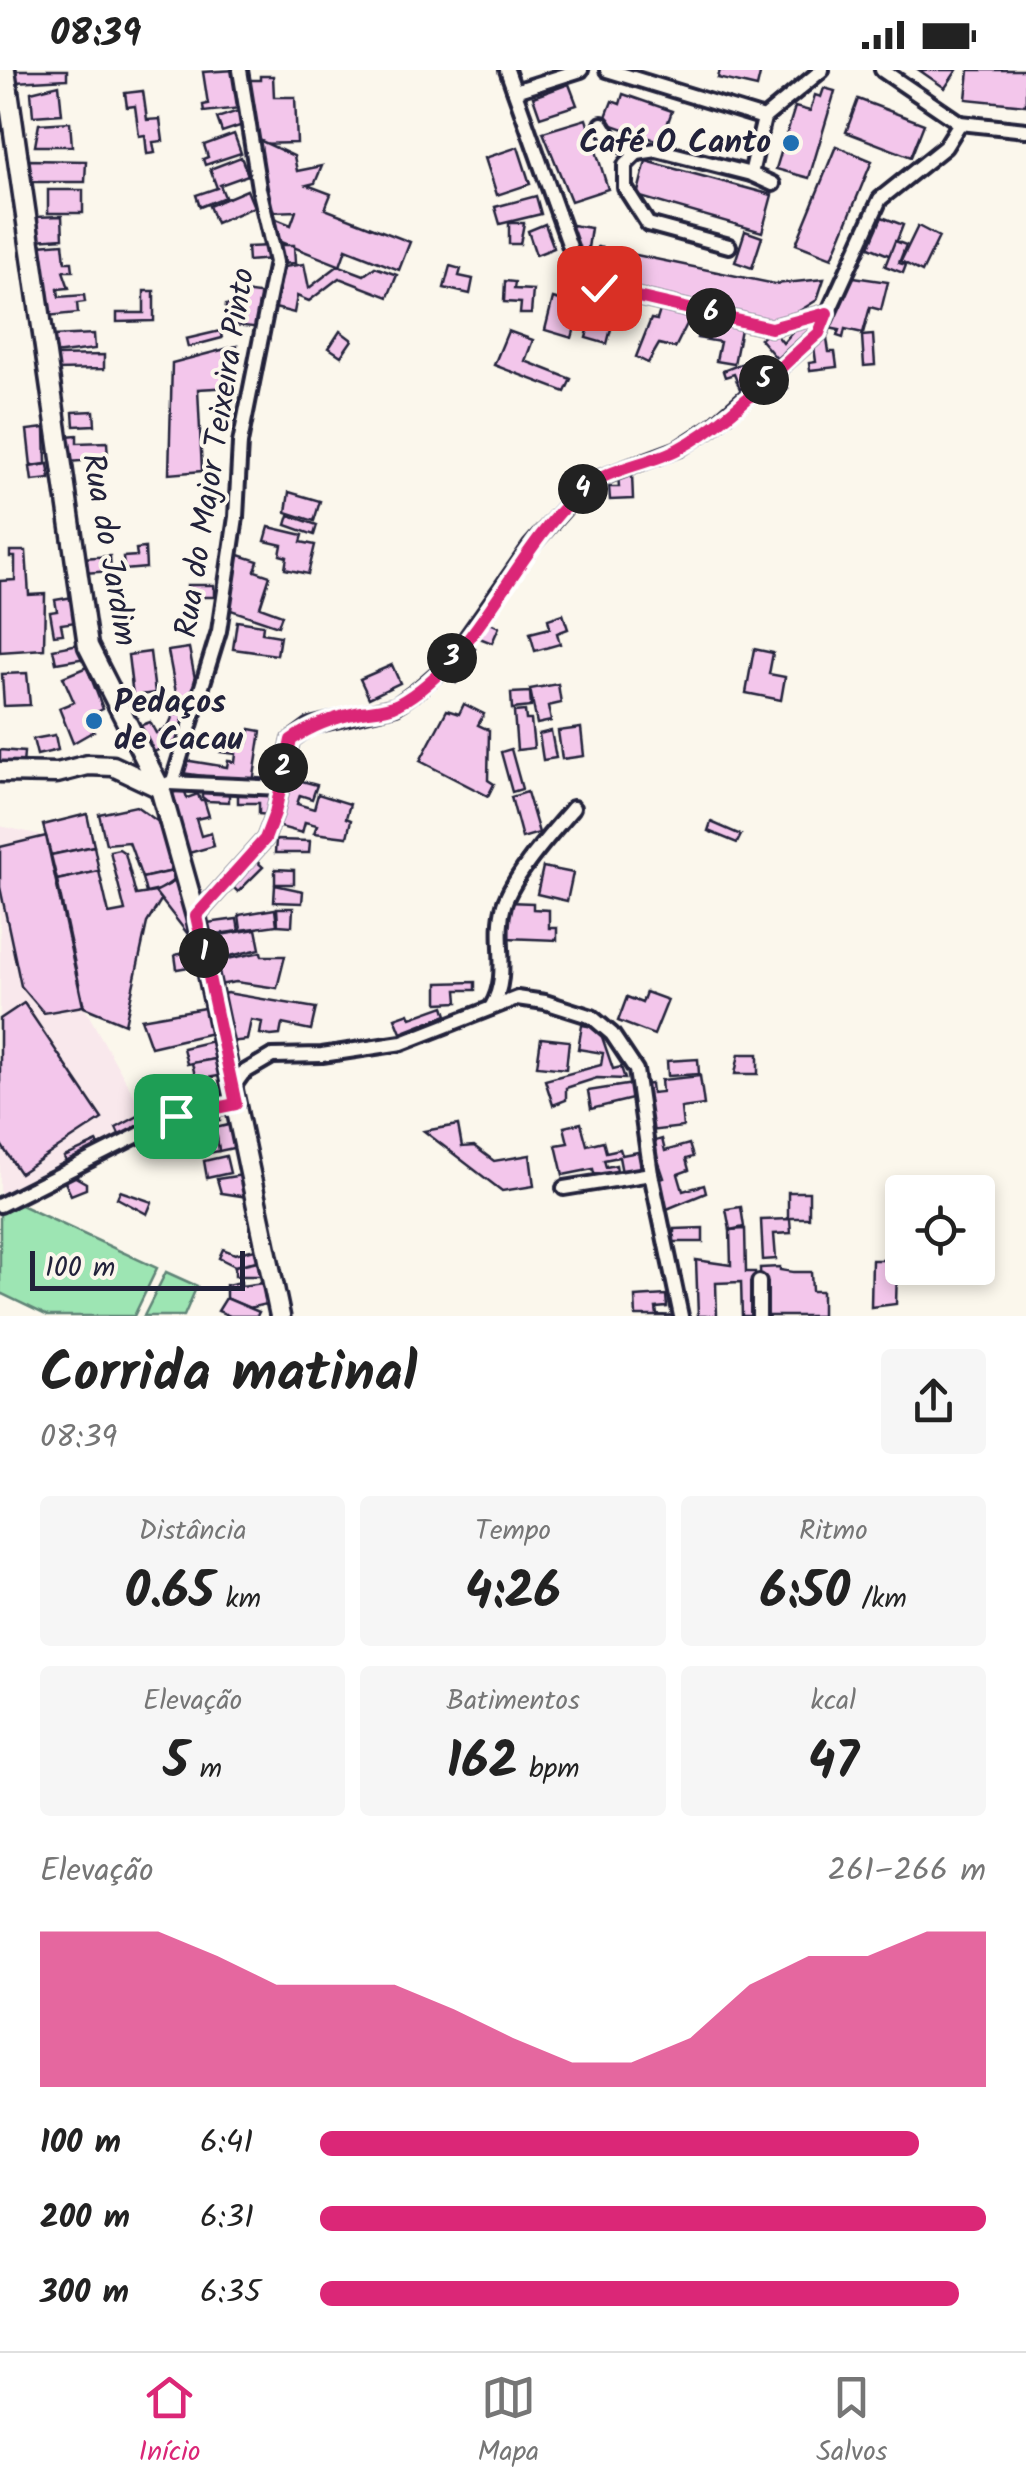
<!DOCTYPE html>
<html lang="pt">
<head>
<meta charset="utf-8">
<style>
	:root { --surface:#fff; --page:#f6f6f6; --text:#222; --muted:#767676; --line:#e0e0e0; --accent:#db2777 }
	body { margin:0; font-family:Kalam,sans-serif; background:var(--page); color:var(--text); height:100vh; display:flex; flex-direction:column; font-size:38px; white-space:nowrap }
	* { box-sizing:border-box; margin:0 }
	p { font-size:32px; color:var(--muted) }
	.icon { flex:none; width:55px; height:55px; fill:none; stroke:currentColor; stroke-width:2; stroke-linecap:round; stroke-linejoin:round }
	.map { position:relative; height:1246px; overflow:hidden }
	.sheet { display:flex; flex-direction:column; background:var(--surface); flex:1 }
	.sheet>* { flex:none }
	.tools { position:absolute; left:885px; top:1105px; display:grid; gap:20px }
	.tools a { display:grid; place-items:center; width:110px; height:110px; border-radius:10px; background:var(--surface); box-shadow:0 5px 15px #0003; font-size:50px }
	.scale { position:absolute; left:30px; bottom:25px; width:215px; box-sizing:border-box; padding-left:10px; border:5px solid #22223b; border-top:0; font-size:28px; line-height:35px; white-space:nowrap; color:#22223b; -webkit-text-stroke:8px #fbf7ec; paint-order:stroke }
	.pin { position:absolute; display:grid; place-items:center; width:85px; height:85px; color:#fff; margin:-42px; border-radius:20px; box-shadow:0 5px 15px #0006 }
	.km { position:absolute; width:50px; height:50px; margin:-25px; border-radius:50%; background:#222; color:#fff; font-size:28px; line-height:50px; text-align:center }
	.round { display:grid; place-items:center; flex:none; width:105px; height:105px; border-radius:10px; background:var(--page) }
	.summary { display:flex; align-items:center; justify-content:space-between; height:170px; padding:0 40px }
	h1 { font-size:55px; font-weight:800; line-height:75px }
	.figures { display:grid; grid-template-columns:repeat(3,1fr); gap:15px; height:170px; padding:10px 40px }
	.figures div { display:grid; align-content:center; border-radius:10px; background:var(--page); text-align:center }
	.figures b { font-size:50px; font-weight:800 }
	.figures small { font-size:28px; font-weight:400 }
	.figures p { font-size:28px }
	.chart { height:280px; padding:20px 40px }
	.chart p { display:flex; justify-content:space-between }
	.chart svg { width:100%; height:180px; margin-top:10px; fill:var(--accent); opacity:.7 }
	ul { padding:0 40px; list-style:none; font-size:32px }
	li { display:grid; grid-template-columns:160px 120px 1fr; align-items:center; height:75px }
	li i { height:25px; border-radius:12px; background:var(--accent) }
	.status { display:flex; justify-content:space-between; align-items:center; height:70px; padding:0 50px; background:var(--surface); direction:ltr }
	.status svg { height:28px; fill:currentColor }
	.menu { display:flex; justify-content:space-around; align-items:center; height:140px; border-top:2px solid var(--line); background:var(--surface); font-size:28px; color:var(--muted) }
	.menu a { display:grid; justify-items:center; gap:5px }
	.menu .current { color:var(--accent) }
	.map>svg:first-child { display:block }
	.built { fill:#f9e8ec }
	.green { fill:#9de5b3; stroke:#608477; stroke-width:2.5 }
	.building { fill:#f3c6eb; stroke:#22223b; stroke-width:2.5 }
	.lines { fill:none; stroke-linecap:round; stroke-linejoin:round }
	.street-casing { stroke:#22223b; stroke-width:20 }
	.secondary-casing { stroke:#22223b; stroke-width:25 }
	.street { stroke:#fbf7ec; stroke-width:12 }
	.secondary { stroke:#fbf7ec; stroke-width:18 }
	.route-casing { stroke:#fff; stroke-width:20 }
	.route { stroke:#db2777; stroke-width:12 }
	.poi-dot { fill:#1f6fb2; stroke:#fbf7ec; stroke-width:4 }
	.labels { text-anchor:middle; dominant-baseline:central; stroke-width:8; stroke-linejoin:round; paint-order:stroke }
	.poi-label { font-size:32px; font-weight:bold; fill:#22223b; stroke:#fbf7ec; text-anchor:end }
	.street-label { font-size:32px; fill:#22223b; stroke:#fbf7ec }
</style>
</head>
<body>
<div class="status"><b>08:39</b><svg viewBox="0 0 49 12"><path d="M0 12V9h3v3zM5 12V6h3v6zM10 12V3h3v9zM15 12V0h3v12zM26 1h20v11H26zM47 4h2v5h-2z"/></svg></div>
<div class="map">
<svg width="1026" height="1246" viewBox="0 0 1026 1246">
	<rect width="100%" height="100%" fill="#fbf7ec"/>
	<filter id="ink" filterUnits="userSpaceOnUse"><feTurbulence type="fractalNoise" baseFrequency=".01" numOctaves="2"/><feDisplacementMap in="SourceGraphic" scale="20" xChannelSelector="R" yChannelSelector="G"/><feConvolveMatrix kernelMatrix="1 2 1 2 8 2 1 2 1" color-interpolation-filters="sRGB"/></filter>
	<g filter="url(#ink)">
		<path class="built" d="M0 756 46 766 84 937 150 1054 0 1131Z"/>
		<g class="green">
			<path d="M12 1131 157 1198 134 1246H48L0 1223V1138Z"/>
			<path d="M166 1202 197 1216 184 1246H144Z"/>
		</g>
		<g class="building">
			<path d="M14 0H67V9L15 12Z"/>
			<path d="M236 0 241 38 204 42 203 35 208 34 203 2Z"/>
			<path d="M720 0H761L757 17 718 8Z"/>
			<path d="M919 0H957L945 18Z"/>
			<path d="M969 0H1026V35L966 29Z"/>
			<path d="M260 6H273L274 27H295L297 73 255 74 249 10H260Z"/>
			<path d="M569 14 577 35 540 47 533 27Z"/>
			<path d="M59 15 62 44 33 46 31 22Z"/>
			<path d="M824 18 835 21 809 108 776 99 795 37 810 41 815 25 821 27Z"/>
			<path d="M143 21 147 50 160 49 163 71 153 72 155 83 147 84 145 65 139 66 135 36 127 37 125 23Z"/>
			<path d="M623 24 672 41 661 72 604 52 612 31 620 34Z"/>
			<path d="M858 29 924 54 911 87 846 62Z"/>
			<path d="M241 40 246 54 222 62 217 48Z"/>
			<path d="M586 49 608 119 571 131 543 62Z"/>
			<path d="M70 52 72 76H35L39 54Z"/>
			<path d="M234 64 241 83 205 95 203 89 208 87 204 75Z"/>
			<path d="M257 69 294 86 297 101 322 96 315 113 307 115 331 124 325 139 410 172 399 200 346 179 340 196 364 205 375 197 397 205 388 227 339 208 309 231 297 226 294 243 275 238 284 197 304 194 309 218 339 195 278 171 274 148 291 155 296 141 271 142Z"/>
			<path d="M836 76 872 91 832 188 796 174Z"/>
			<path d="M518 77 530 114 497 125 485 88Z"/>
			<path d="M241 87 248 105 220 115 225 127 200 137 196 125 217 118 210 99Z"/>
			<path d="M27 90 86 91 85 112H27Z"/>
			<path d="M646 91 772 125 762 162 637 126Z"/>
			<rect x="48" y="120" width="35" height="23"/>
			<path d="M247 120 254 137 216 153 209 136Z"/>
			<path d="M536 126 541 144 500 154 495 137Z"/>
			<path d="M62 146 63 168 36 170 34 147Z"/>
			<path d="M882 147 903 155 891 186 869 177Z"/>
			<path d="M509 153H524L520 174H509Z"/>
			<path d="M545 154 554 178 536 185 528 161Z"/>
			<path d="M572 155 591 158 587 185 568 182Z"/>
			<path d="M918 156 939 167 922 202 901 191Z"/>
			<path d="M745 161 762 167 752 198 735 192Z"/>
			<path d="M895 171 906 175 899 193 906 195 903 203 885 196Z"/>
			<path d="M63 173 65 192H72L73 201H63L69 218 58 219 59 227 84 225 85 232 77 233 78 243 47 246 39 175Z"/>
			<path d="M278 175H294L295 193 279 194Z"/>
			<path d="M271 176 272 189 248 191 247 177Z"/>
			<path d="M598 177 775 214 824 209 817 230 788 248 762 251 599 211 587 200Z"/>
			<path d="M450 196 461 199 459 206 473 209 470 224 444 218Z"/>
			<path d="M847 206 888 212 881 240 870 237 863 263 845 259 843 268 837 266 839 260 829 258Z"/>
			<path d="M505 211 515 212 514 219 533 220 531 244H520L521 233 504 232Z"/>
			<path d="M144 221H154V251L117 252V243H144Z"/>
			<path d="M236 221 266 225 262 258 224 254 226 235H234Z"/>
			<path d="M597 226 618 232 607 274 586 268Z"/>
			<path d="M553 228 581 236 572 268 545 260Z"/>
			<path d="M662 234 692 240 689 250 675 278 659 274 648 293 636 287 651 249 657 250Z"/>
			<path d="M696 245 742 254 734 294 716 291 720 272 697 268 699 260 693 258Z"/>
			<path d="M804 249 813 260 778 290 760 269 772 259 783 273Z"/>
			<path d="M220 261 222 268 188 277 186 269Z"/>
			<path d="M340 261 352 270 341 286 329 278Z"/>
			<path d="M508 261 533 270 525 291 571 309 565 322 494 295Z"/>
			<path d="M94 264 95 279 53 284 52 266Z"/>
			<path d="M873 265 875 295 864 296 862 266Z"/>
			<path d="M827 268 829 282H835L837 297 810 300 809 293 816 292 813 269Z"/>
			<path d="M237 276 233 317 198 319 202 401 169 404 172 293Z"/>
			<path d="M104 285V299L55 300V286Z"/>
			<path d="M748 291 757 312 740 319 734 304 725 307 723 301Z"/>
			<path d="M776 304 788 318 773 330 761 316Z"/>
			<path d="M94 341 95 355 74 356 73 342Z"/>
			<path d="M45 358 46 394 31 396 27 360Z"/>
			<path d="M77 365V373L107 372 108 389 68 392 66 366Z"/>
			<path d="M48 394 50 409 32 411 30 397Z"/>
			<path d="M632 404 633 429 610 430 609 417H619L618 405Z"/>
			<path d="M289 422 320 431 314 451 286 442Z"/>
			<path d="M289 445 317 455 314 465 286 455Z"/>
			<path d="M269 457 303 465 301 472 315 475 308 504 285 499 287 487 280 485 282 475 265 471Z"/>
			<path d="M145 478 146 498 124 500 123 487 137 486 136 479Z"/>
			<path d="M10 481H26L29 525 45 524 44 579 0 582V511L15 510V487H10Z"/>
			<path d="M236 484 258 491 255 501 270 506 260 537 282 545 278 556 225 538 235 508 228 506Z"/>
			<path d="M110 486 111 501 84 503 83 488Z"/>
			<rect x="187" y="515" width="27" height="12"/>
			<path d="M73 527 76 552 61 554 63 564 54 565 50 542 57 541 55 530Z"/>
			<path d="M563 544 568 559 557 563 560 574 535 581 530 563 550 558 548 549Z"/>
			<path d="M484 550 499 557 492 573 477 567Z"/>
			<path d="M237 551 263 555 262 563 280 566 277 585 233 579Z"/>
			<path d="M84 573 86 588 56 593 53 579Z"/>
			<path d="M469 574 475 579 469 586 475 591 456 613 444 604Z"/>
			<path d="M189 578 198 624 177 628 168 581Z"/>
			<path d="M754 579 773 583 769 604 785 607 781 630 746 623Z"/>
			<path d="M150 582 155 623 133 626 128 585Z"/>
			<path d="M392 595 400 613 369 628 360 609Z"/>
			<path d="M87 597 103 639 95 643 99 652 91 655 94 661 73 673 59 638 74 632 63 607Z"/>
			<path d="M27 603 30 635 4 636 2 604Z"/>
			<path d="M558 614 561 633 548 636 551 651 537 654 530 619Z"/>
			<path d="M530 622 531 637 512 639 511 623Z"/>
			<path d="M464 634 484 644 478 655 489 660 488 710 494 714 488 726 420 691 447 640 459 644Z"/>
			<path d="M525 641 526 650H531L534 678 517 680 514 642Z"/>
			<path d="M188 642 180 669 152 683 139 656 150 652 156 663 168 657 173 645Z"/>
			<path d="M581 658 584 686 562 689 558 661Z"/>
			<path d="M250 659 261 661 253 713 182 703 184 690 227 697 228 691 235 692 236 684 220 682 222 669 248 673Z"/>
			<path d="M551 661 556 688 543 690 539 664Z"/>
			<path d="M55 665 58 680 37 685 33 669Z"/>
			<path d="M511 679 522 719 512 722 501 682Z"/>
			<path d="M0 680 24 682 23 696 0 693Z"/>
			<path d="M287 707 317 715 312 729 300 725 297 734 314 739 318 724 350 734 346 748 351 750 347 767 314 763 317 755 305 752 302 763 273 755Z"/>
			<path d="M184 719 187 728 198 724 200 730H204L209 746 196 749 201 766 211 763 214 776 189 783 172 723Z"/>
			<path d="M229 720V732L207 731 202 727V721Z"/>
			<path d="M238 721H270V745L259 744V733H238Z"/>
			<path d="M527 722 539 763 522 768 511 727Z"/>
			<path d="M136 736 160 753 173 801 142 808 129 772 106 774 99 744Z"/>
			<path d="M87 744 94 776 51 785 43 755Z"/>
			<path d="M711 752 741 765 737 773 708 761Z"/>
			<path d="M46 766 83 936 44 943 21 916 0 817V777Z"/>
			<path d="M276 770 310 771 309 783H275Z"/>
			<path d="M94 776 99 801 57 810 51 785Z"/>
			<path d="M119 779 125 783 136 825 155 822 161 830 147 853 125 954 84 937 57 810 99 801 109 844 125 841 110 781Z"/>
			<path d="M254 789 263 797 238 822 230 814Z"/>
			<path d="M543 797 573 803 567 831 537 824Z"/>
			<path d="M275 799 294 800V814H275Z"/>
			<path d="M173 801 174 810 160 820 146 823 142 808Z"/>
			<path d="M180 809 194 872 155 822Z"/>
			<path d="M275 815 303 821 302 833 274 832Z"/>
			<path d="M507 832 533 833V839L549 840V858H557V870L506 868Z"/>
			<path d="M277 838H293L292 856 278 855Z"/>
			<path d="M275 839 277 855 241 860 239 845Z"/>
			<path d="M237 849 239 861 209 865 207 853Z"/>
			<path d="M256 859 260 879 213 890 208 867Z"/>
			<path d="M197 880 200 895 177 899 175 885Z"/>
			<path d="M261 882 262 886H285L277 918 236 912 218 915 213 892Z"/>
			<path d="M475 912V920H457L458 932 438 933V913Z"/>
			<path d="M646 922 668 930 654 965 618 951 627 927 642 933Z"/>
			<path d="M227 923 316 938 311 960 282 954 280 965 271 966 260 964 262 952 251 950 247 970 229 972 221 924Z"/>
			<path d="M24 933 102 1049 20 1103 0 1073V949Z"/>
			<path d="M444 936 447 945 401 963 395 948 409 943 411 948Z"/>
			<path d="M210 937 216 962 151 977 141 949Z"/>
			<path d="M582 955 599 958 613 999 621 997 625 1009 597 1008 566 1018V1030L553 1035 545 1010 601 995 603 983 578 979Z"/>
			<path d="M541 968 569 971 566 999 537 996Z"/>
			<path d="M217 970 221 988 187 994 183 978Z"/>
			<path d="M739 984H758V1004H735Z"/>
			<path d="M221 988 224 1005 196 1010 192 993Z"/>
			<path d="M698 989 699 1004 668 1006 667 991Z"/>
			<path d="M700 1006 704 1035 681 1038 683 1057 649 1061 644 1015 651 1014 652 1023 662 1022 661 1010Z"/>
			<path d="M633 1014 636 1028 591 1039 588 1021Z"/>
			<path d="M220 1040V1051L191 1059 189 1045Z"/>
			<path d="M144 1043 150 1054 122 1071 116 1058Z"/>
			<path d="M174 1050 183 1069 156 1080 150 1062Z"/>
			<path d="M581 1053 587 1075 603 1071 606 1082 620 1079 622 1085 638 1082 641 1098 622 1103 619 1087 604 1090 606 1097 616 1095 618 1107 596 1112 593 1099 563 1105 556 1075 568 1073 564 1057Z"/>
			<path d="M233 1054 238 1077 219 1081 215 1058Z"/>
			<path d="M458 1055 462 1077 474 1076 494 1091 530 1085 534 1116 502 1121 424 1061Z"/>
			<path d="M217 1067 219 1081 199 1085 196 1071Z"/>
			<path d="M662 1069 665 1081 689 1074 693 1087 686 1089 689 1100 678 1104 683 1121 704 1115 706 1123 667 1139 657 1110 664 1108 652 1072Z"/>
			<path d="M97 1072 103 1082 69 1098 64 1087Z"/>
			<path d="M226 1086 230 1103 207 1108 204 1091Z"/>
			<path d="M70 1104 86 1113V1119L71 1125 63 1108Z"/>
			<path d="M243 1105 247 1127 221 1123 217 1109Z"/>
			<path d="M120 1121 152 1132 147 1144 117 1128Z"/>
			<rect x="788" y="1122" width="21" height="26"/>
			<path d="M741 1137 744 1157 730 1160 726 1139Z"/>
			<path d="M790 1149 791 1163 774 1164 776 1189 763 1190 761 1150Z"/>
			<path d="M703 1158V1172H674V1159Z"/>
			<path d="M745 1159 746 1202H755L756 1246H742L741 1212 716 1213 717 1246H698L696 1190 731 1195 730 1160Z"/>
			<path d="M259 1178 261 1190 235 1196 219 1188 223 1179 235 1184Z"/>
			<path d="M872 1190H889V1201H897L896 1234 871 1237Z"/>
			<path d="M258 1191 261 1206H235V1196Z"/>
			<path d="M780 1197V1200L793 1202H811L812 1221H822V1246H762L760 1198Z"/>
			<path d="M241 1212V1216L263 1213 266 1234 249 1238 226 1228V1215Z"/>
			<path d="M666 1225 667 1237 656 1238 657 1245 681 1246H636L635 1227Z"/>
			<path d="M226 1228 259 1242 257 1246H230L218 1241Z"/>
		</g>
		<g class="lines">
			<defs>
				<g id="street">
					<path d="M507 0 580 205 599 218 771 258 827 243"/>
					<path d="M607 0 764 48"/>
					<path d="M882 0 960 53 1026 60"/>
					<path d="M515 21 581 0"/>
					<path d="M764 48 822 0"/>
					<path d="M602 54 612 70 637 83 657 80 751 104 773 114"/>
					<path d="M637 83 625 95V118L648 154 729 176"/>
					<path d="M751 104 764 48"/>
					<path d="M173 711 219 561 236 447 240 373 276 192 259 118 240 0"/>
					<path d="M169 713 281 718"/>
					<path d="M196 846 265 769 275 743 291 670 310 656 396 636 418 620 448 594 530 477 577 424 592 411 678 379 712 357 819 263 880 129 945 77 960 53"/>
					<path d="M492 936C511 904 494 869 504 835 513 806 553 761 573 738"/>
					<path d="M233 1017 243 1003 272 986 322 985 402 973 517 928 545 932 592 947 612 964 636 1000 651 1104 681 1246"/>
					<path d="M564 1118 651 1104"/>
					<path d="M0 1135 176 1046 236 1034"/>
					<path d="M759 1212V1246"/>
				</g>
				<g id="secondary">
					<path d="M5 0 88 576 160 718 196 846 280 1246"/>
					<path d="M0 702 57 703 88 695 113 696 160 718"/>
				</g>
			</defs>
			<use href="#street" class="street-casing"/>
			<use href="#secondary" class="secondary-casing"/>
			<use href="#street" class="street"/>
			<use href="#secondary" class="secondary"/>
		</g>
	</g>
	<g class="lines" filter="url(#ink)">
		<defs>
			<path id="route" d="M176 1046 236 1034 196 846 265 769 275 743 291 670C312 655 336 647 361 642 373 640 388 640 398 634 477 591 513 481 581 421 607 398 648 395 678 379 728 353 776 300 819 263L827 243 771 258 599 218"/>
		</defs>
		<use href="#route" class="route-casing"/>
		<use href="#route" class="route"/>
	</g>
	<g class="poi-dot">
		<circle cx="791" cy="73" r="10"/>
		<circle cx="94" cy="651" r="10"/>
	</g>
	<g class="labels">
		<g class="poi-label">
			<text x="771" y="73">Café O Canto</text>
			<text x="114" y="633" text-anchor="start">Pedaços<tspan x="114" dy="37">de Cacau</tspan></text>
		</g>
		<g class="street-label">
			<text transform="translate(216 383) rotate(-81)">Rua do Major Teixeira Pinto</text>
			<text transform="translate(108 480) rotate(80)">Rua do Jardim</text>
		</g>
	</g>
</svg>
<div class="tools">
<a><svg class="icon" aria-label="locate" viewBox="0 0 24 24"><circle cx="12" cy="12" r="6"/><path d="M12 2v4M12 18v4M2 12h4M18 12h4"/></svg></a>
</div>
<div class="scale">100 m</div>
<div class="pin" style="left:176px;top:1046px;background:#1e9e55"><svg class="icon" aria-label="arrive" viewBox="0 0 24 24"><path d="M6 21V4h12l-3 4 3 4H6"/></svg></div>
<div class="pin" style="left:599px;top:218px;background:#d93025"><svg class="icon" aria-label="check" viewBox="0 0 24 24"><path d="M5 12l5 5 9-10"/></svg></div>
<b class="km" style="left:204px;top:883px">1</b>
<b class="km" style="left:283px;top:698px">2</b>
<b class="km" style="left:452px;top:588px">3</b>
<b class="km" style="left:583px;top:419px">4</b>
<b class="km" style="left:764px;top:310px">5</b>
<b class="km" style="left:711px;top:243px">6</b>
</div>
<section class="sheet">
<div class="summary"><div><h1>Corrida matinal</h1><p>08:39</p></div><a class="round"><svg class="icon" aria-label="share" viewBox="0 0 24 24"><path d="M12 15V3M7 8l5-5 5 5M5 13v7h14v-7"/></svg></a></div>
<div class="figures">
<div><p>Distância</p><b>0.65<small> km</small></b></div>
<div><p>Tempo</p><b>4:26</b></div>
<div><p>Ritmo</p><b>6:50<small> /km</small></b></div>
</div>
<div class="figures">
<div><p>Elevação</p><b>5<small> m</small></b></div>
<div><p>Batimentos</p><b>162<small> bpm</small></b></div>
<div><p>kcal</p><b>47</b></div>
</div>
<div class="chart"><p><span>Elevação</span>261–266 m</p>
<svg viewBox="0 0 160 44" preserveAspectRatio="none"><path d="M0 44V6L10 6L20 6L30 12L40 19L50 19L60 19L70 25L80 32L90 38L100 38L110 32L120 19L130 12L140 12L150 6L160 6V44z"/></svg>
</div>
<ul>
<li><b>100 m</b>6:41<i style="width:90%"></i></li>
<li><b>200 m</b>6:31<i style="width:100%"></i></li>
<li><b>300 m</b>6:35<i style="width:96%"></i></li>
</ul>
</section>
<nav class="menu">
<a class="current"><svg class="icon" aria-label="home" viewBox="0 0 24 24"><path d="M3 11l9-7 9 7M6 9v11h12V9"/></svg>Início</a>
<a><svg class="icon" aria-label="map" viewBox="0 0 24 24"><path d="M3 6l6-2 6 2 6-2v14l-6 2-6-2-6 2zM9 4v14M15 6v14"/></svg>Mapa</a>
<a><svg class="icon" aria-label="saved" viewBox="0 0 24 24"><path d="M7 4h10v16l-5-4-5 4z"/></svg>Salvos</a>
</nav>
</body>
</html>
